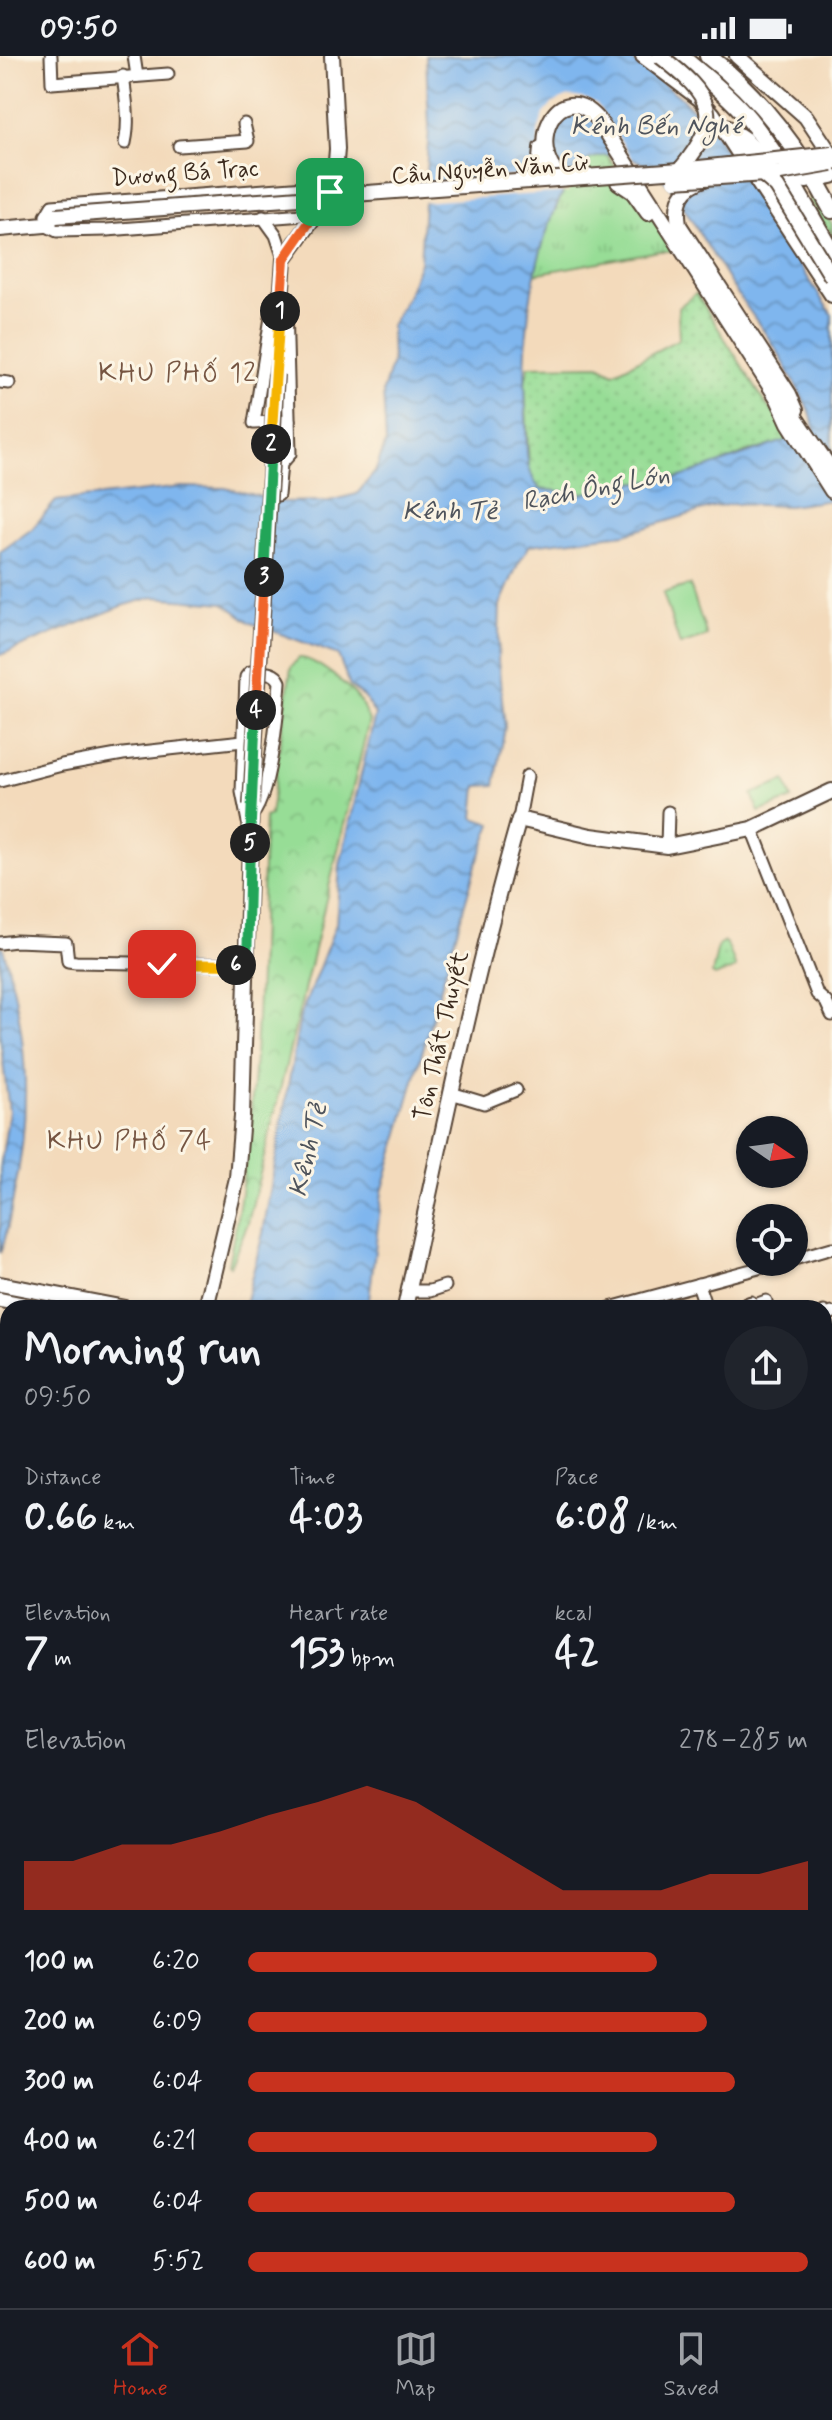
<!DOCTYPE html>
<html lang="en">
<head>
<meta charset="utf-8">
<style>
	:root { --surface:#171b24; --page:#20242c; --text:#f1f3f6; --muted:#9ea1a6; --line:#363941; --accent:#c8321e }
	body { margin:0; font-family:Mynerve,sans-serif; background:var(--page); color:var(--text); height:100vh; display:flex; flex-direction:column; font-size:30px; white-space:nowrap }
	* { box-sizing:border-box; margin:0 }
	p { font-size:26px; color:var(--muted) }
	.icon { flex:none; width:44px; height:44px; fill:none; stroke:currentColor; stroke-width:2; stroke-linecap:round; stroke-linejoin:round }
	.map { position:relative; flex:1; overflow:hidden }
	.sheet { position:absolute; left:0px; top:1244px; width:832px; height:1008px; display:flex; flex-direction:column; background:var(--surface); border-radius:24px 24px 0 0; box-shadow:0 2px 6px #0004 }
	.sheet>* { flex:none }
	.needle { width:52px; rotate:103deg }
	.buttons { position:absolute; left:736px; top:1060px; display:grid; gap:16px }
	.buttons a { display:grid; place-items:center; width:72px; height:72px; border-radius:50%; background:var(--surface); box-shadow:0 2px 6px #0004; font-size:40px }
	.pin { position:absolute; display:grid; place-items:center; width:68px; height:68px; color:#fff; margin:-34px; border-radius:16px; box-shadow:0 4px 12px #0006 }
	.km { position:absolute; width:40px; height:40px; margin:-20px; border-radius:50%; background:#222; color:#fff; font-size:22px; line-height:40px; text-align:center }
	.round { display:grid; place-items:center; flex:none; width:84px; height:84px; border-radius:42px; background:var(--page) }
	.summary { display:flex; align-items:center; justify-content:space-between; height:136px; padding:0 24px }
	h1 { font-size:44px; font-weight:800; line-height:60px }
	.figures { display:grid; grid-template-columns:repeat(3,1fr); gap:12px; height:136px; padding:8px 24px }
	.figures div { display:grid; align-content:center }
	.figures b { font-size:40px; font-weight:800 }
	.figures small { font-size:22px; font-weight:400 }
	.figures p { font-size:22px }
	.chart { height:224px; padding:16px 24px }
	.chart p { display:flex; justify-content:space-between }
	.chart svg { width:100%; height:144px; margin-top:8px; fill:var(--accent); opacity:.7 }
	ul { padding:0 24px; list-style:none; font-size:26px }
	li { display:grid; grid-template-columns:128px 96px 1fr; align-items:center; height:60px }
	li i { height:20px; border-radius:10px; background:var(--accent) }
	.status { display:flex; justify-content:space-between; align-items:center; height:56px; padding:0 40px; background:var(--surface); direction:ltr }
	.status svg { height:22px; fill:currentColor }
	.menu { display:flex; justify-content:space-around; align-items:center; height:112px; border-top:2px solid var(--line); background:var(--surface); font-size:22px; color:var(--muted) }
	.menu a { display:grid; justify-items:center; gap:4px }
	.menu .current { color:var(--accent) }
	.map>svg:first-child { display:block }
	.grass { fill:url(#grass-tufts); stroke:#69845a; stroke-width:2 }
	.park { fill:url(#park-crowns); stroke:#69845a; stroke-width:2 }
	.garden { fill:url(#garden-dots); stroke:#69845a; stroke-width:2 }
	.pitch { fill:#97dd96; stroke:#69845a; stroke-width:2 }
	.water { fill:url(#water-waves); stroke:#5d7086; stroke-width:2; fill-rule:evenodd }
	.pier { fill:#f3dabb }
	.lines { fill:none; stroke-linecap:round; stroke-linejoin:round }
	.minor-casing { stroke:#574436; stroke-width:15 }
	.major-casing { stroke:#574436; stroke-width:18 }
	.highway-casing { stroke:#574436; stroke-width:20 }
	.minor { stroke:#fff; stroke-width:11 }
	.major { stroke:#fff; stroke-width:14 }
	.highway { stroke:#fff; stroke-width:16 }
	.major-bridge-casing { stroke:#574436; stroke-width:18; stroke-linecap:butt }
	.major-bridge { stroke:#fff; stroke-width:14 }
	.split-1-casing { stroke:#fff; stroke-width:16 }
	.split-2-casing { stroke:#fff; stroke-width:16 }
	.split-3-casing { stroke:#fff; stroke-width:16 }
	.split-4-casing { stroke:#fff; stroke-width:16 }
	.split-5-casing { stroke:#fff; stroke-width:16 }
	.split-6-casing { stroke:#fff; stroke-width:16 }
	.split-7-casing { stroke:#fff; stroke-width:16 }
	.split-1 { stroke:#f0652b; stroke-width:10 }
	.split-2 { stroke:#f5b400; stroke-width:10 }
	.split-3 { stroke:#22a559; stroke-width:10 }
	.split-4 { stroke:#f0652b; stroke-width:10 }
	.split-5 { stroke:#22a559; stroke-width:10 }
	.split-6 { stroke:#22a559; stroke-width:10 }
	.split-7 { stroke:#f5b400; stroke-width:10 }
	.labels { text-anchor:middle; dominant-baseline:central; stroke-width:6; stroke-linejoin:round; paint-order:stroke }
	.street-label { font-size:24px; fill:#3b2a1e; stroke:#fcf5e5 }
	.water-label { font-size:26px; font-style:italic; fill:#4f545c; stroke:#fcf5e5 }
	.neighbourhood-label { font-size:26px; letter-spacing:2px; fill:#765542; stroke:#fcf5e5 }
</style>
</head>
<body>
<div class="status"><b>09:50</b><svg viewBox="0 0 49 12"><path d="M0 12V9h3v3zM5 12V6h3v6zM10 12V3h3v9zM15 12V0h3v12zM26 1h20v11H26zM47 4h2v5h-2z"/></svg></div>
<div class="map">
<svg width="832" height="2252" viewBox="0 0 832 2252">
	<defs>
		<pattern id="grass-tufts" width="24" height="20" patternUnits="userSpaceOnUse" patternTransform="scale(2)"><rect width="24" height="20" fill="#97dd96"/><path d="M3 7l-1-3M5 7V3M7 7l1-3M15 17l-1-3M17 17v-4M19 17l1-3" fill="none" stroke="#83be81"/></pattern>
		<pattern id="park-crowns" width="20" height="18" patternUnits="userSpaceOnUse" patternTransform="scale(2)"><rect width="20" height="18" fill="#97dd96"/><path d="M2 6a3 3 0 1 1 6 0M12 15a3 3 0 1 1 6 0" fill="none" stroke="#83be81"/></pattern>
		<pattern id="garden-dots" width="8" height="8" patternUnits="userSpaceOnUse" patternTransform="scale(2)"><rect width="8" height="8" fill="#97dd96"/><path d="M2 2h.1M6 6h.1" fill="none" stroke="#83be81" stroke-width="1.8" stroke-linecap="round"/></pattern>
		<pattern id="water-waves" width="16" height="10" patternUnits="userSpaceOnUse" patternTransform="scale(2)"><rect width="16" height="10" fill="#7fb6ee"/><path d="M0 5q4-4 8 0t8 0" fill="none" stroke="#6994c0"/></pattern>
	</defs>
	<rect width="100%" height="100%" fill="#fcf5e5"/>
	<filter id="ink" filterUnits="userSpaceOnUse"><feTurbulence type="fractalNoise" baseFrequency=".0125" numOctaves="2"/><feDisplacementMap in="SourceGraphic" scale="16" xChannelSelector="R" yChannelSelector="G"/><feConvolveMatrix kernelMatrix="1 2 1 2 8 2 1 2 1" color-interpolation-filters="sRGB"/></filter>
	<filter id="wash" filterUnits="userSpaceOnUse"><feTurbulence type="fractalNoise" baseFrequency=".006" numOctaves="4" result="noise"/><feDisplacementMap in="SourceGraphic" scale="32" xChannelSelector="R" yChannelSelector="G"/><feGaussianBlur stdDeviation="1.8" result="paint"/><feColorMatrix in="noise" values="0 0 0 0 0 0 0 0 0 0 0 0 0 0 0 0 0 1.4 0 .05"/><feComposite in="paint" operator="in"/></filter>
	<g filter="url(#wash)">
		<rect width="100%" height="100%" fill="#f3dabb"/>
		<g class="grass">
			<path d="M607 99 675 195H659L534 218C542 190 559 124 583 107 590 101 599 100 607 99Z"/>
			<path d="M811 134 832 168V180L809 144Z"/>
		</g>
		<g class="park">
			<path d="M299 602C315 601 353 633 361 647 364 653 367 659 369 665L248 1167 230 1210 228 1208C260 1063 258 910 265 761L270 759 291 611Z"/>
			<path d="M785 725 792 743 759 756 752 738Z"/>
			<path d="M832 1602V1702L824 1684V1620Z"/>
			<path d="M832 1754V1831L824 1811V1761Z"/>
		</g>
		<g class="garden">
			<path d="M696 237 768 351 789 367 795 378 784 386 745 397 697 418 675 423 630 427 581 438 540 433 532 425 529 413 525 326 529 310 599 309 614 317 679 283 678 252Z"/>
			<path d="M724 886 727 888 736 912 715 920 712 918 718 890Z"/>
		</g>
		<g class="pitch">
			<path d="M690 529 707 580 680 589 663 537Z"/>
			<path d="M824 1893H832V2050L824 2053Z"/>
			<path d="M830 2160 832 2252H723L740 2244H824V2163Z"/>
		</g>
		<g class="water">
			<path d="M426 0H627L683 43 713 75 832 259V444L789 450 735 448 713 451 625 478 530 489 517 510 500 549 498 605 505 671 495 729 477 730 474 762 492 768 476 809 382 1136 368 1252H244L263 1177 300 961 336 868 340 809 375 659 365 642 350 630 338 599 251 567 224 547 154 541 122 550 0 599V496L32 473 56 445 182 431 225 432 283 446 329 445 357 438 375 416 386 386 383 335 392 306 391 270 407 241 420 206 429 71ZM607 99 634 103 645 109 658 118 674 136 732 230 777 294 810 356 815 374 675 423 630 427 581 438 540 433C524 415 527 387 526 363 523 288 527 216 558 147 564 135 570 119 579 110 587 102 597 101 607 99Z"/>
			<path d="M0 882C28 971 33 1052 13 1143 9 1162 8 1179 0 1197V1113L9 1055 0 981Z"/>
			<path d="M824 2211 832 2215 831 2250 818 2244H824Z"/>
		</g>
		<path class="pier" d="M569 40 587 43 597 48 634 105H626L596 67 578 52 552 64V103L574 125 568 136 420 146 421 127 529 119 539 106 538 76 543 59 553 47Z"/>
	</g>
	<g filter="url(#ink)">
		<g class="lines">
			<defs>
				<g id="minor">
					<path d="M51 0 52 27 168 18"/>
					<path d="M134 0 137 20"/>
					<path d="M123 20C126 43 130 65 125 87"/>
					<path d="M179 90 248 85 244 68"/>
					<path d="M46 160 52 150 333 129"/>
					<path d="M263 161 276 179 284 203"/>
					<path d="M47 170 57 175 107 174 317 158"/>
					<path d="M282 230 273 249 254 367 289 365"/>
					<path d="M0 326 9 327"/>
					<path d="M278 439 281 408 290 398 286 249"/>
					<path d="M0 725 62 709 123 698 243 685"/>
					<path d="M519 763 527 720"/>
					<path d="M248 766 242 736 246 621 250 616C262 617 275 614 280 626 278 654 270 746 250 761"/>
					<path d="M752 773 817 938 826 946 832 959"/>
					<path d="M667 790 668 756"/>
					<path d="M0 887 16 885 66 887 68 905 76 906 247 909"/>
					<path d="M451 1037 484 1047 516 1034"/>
					<path d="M794 1203 832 1192"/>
					<path d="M698 1228 706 1252"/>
					<path d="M409 1235H430L445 1230"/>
					<path d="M610 1252 781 1206"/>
					<path d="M736 1252 751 1246 755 1249 766 1245"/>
					<path d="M824 1256 826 1259 832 1257"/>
					<path d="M824 1317 832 1313"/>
					<path d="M824 1344 832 1340"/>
					<path d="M824 1386 832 1406"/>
					<path d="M0 1722 8 1721"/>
					<path d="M0 1762 8 1759"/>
					<path d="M0 1956 8 1955"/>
					<path d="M824 2070 832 2066"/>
					<path d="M462 2244 467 2252"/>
					<path d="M186 2246 222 2252"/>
					<path d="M635 2252 636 2244"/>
					<path d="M708 2252 727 2244"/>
				</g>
				<g id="major">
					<path d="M643 0 700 43 713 58 832 239"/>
					<path d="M737 0 806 61 832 100"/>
					<path d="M561 121C525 92 557 18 598 63L778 343 789 367 832 435"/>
					<path d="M788 122 807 125 832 120"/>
					<path d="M705 123C682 130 675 146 679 169L789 338 796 354"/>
					<path d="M527 125 539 114 541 92"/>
					<path d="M618 126 633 136 648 157"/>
					<path d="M0 173 56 168"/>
					<path d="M276 318 284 203 322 151 335 118 337 93 332 0"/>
					<path d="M785 346 832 415"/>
					<path d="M0 1228 125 1252"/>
					<path d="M0 1244 40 1252"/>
					<path d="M206 1252 237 1122 242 1060 251 749"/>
					<path d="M405 1252C440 1088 473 924 519 763L591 780 667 790 752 773 832 735"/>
					<path d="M824 2137 832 2134"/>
					<path d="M824 2149 832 2146"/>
					<path d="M0 2187 8 2151"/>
					<path d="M0 2230 8 2231"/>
					<path d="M36 2244 93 2252"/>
					<path d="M100 2244 156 2252"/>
					<path d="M184 2252 186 2244"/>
					<path d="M574 2252 590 2244"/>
					<path d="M597 2252 615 2244"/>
				</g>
				<g id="highway">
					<path d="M680 0C704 20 729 39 749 63 782 104 805 152 832 196"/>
					<path d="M708 0C760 40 802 97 832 154"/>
					<path d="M723 70 744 84 772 114"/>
				</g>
			</defs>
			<use href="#minor" class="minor-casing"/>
			<use href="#major" class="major-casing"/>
			<use href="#highway" class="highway-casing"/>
			<use href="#minor" class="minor"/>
			<use href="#major" class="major"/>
			<use href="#highway" class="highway"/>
			<defs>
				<g id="major-bridge">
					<path d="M660 0C712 40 725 60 680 114"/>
					<path d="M762 118 777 131 832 221"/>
					<path d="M675 124 780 117 832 108"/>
					<path d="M56 160 680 114 832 98"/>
					<path d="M251 749 276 318"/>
				</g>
			</defs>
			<use href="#major-bridge" class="major-bridge-casing"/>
			<use href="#major-bridge" class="major-bridge"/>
		</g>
	</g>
	<g class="lines" filter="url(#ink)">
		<defs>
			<path id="split-1" d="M280 255 284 203 330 136"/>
			<path id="split-2" d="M271 388 280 255"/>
			<path id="split-3" d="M264 521 271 388"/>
			<path id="split-4" d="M256 654 264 521"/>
			<path id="split-5" d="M250 787 256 654"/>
			<path id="split-6" d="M236 909H247L250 787"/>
			<path id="split-7" d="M162 908 236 909"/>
		</defs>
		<use href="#split-1" class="split-1-casing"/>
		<use href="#split-2" class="split-2-casing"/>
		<use href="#split-3" class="split-3-casing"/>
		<use href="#split-4" class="split-4-casing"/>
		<use href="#split-5" class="split-5-casing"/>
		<use href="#split-6" class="split-6-casing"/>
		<use href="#split-7" class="split-7-casing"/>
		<use href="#split-1" class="split-1"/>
		<use href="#split-2" class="split-2"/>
		<use href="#split-3" class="split-3"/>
		<use href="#split-4" class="split-4"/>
		<use href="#split-5" class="split-5"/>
		<use href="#split-6" class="split-6"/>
		<use href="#split-7" class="split-7"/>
	</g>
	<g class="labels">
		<g class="street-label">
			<text transform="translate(490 114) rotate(-4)">Cầu Nguyễn Văn Cừ</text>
			<text transform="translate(185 118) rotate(-4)">Dương Bá Trạc</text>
			<text transform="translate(442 980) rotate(-77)">Tôn Thất Thuyết</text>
		</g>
		<g class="water-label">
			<text x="656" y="71">Kênh Bến Nghé</text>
			<text transform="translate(596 433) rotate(-11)">Rạch Ông Lớn</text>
			<text x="450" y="456">Kênh Tẻ</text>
			<text transform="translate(309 1094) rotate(-77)">Kênh Tẻ</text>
		</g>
		<g class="neighbourhood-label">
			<text x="178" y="318">KHU PHỐ 12</text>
			<text x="130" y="1086">KHU PHỐ 74</text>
		</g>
	</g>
</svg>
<div class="buttons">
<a><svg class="needle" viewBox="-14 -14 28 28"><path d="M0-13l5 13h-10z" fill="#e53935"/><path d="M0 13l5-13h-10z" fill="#9ea1a6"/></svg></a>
<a><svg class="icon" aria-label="locate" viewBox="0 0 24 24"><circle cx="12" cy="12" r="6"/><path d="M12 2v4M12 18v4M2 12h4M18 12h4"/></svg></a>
</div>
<div class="pin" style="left:330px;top:136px;background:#1e9e55"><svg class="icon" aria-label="arrive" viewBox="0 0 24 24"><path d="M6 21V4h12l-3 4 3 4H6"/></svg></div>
<div class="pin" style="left:162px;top:908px;background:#d93025"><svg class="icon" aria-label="check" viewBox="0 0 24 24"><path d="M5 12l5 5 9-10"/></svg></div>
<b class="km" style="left:280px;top:255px">1</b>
<b class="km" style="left:271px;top:388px">2</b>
<b class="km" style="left:264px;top:521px">3</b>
<b class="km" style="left:256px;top:654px">4</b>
<b class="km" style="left:250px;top:787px">5</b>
<b class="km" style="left:236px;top:909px">6</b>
<section class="sheet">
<div class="summary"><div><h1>Morning run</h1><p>09:50</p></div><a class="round"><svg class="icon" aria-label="share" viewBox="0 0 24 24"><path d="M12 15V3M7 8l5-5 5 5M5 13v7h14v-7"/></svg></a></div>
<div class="figures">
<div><p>Distance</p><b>0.66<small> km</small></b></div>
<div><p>Time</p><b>4:03</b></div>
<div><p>Pace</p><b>6:08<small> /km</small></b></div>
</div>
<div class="figures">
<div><p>Elevation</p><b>7<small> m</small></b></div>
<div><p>Heart rate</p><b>153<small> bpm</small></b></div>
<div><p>kcal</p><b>42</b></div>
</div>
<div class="chart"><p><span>Elevation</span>278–285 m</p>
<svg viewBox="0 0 160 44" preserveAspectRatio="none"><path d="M0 44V29L10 29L20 24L30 24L40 20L50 15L60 11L70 6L80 11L90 20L100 29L110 38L120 38L130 38L140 33L150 33L160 29V44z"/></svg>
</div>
<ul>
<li><b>100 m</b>6:20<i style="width:73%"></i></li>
<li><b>200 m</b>6:09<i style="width:82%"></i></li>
<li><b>300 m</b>6:04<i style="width:87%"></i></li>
<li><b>400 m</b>6:21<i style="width:73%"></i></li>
<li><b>500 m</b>6:04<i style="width:87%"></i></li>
<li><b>600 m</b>5:52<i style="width:100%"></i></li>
</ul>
</section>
</div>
<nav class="menu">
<a class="current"><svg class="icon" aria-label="home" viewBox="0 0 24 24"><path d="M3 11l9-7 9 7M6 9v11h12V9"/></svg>Home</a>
<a><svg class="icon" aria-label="map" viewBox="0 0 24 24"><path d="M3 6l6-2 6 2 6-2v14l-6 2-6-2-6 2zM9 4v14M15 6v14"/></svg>Map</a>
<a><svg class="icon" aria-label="saved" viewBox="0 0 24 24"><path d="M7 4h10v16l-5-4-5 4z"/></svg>Saved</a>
</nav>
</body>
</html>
